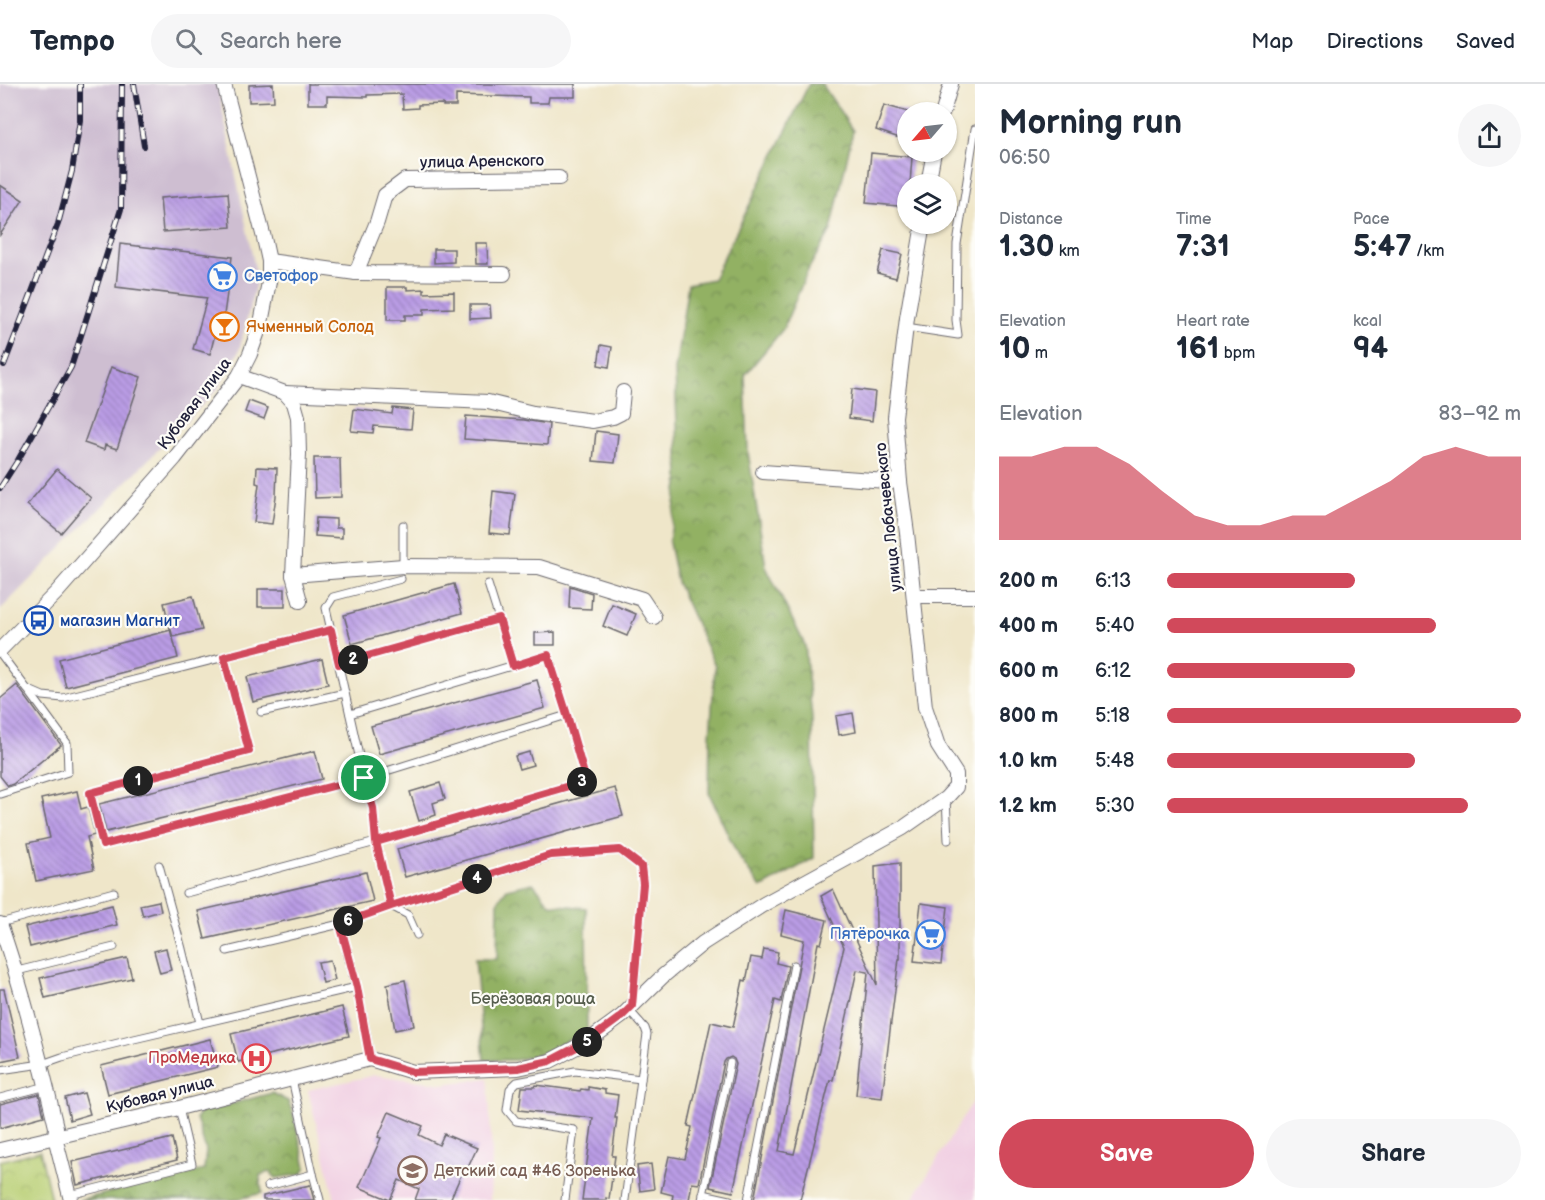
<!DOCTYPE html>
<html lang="en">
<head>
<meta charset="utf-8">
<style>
	:root { --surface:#fff; --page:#f6f6f7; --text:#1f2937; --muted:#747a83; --line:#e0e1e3; --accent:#d1495b }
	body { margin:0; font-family:"Balsamiq Sans",sans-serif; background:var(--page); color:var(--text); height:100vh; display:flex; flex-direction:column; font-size:22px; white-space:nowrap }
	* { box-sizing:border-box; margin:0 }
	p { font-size:20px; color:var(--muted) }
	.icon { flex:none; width:33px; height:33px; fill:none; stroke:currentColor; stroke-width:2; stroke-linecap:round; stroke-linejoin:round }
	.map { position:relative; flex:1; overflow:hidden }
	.panel { display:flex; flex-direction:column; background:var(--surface); width:570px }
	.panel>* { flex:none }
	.needle { width:39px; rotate:242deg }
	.buttons { position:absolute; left:897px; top:18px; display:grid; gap:12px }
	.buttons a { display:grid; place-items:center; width:60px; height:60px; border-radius:50%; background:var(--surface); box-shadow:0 2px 4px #0004; font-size:30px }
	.pin { position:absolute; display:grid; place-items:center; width:51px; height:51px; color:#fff; margin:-26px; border:3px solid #fff; border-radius:50%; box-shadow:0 2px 6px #0007 }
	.km { position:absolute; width:30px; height:30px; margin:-15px; border-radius:50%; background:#222; color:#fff; font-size:16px; line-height:30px; text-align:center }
	.round { display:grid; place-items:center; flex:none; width:63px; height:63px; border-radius:32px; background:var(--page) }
	.head { display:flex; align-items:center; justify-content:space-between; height:102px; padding:0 24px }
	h1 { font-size:33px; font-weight:800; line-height:45px }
	.metrics { display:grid; grid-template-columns:repeat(3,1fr); gap:9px; height:102px; padding:6px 24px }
	.metrics div { display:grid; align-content:center }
	.metrics b { font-size:30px; font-weight:800 }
	.metrics small { font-size:16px; font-weight:400 }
	.metrics p { font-size:16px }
	.chart { height:168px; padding:12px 24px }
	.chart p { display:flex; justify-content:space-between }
	.chart svg { width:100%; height:108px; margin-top:6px; fill:var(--accent); opacity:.7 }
	.primary-button { display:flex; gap:12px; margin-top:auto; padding:12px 24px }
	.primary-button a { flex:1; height:69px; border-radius:36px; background:var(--accent); color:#fff; font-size:24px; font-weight:800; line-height:69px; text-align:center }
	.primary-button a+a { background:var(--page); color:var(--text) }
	ul { padding:0 24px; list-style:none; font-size:20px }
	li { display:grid; grid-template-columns:96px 72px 1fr; align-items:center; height:45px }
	li i { height:15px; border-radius:8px; background:var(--accent) }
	header { display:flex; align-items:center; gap:36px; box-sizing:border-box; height:84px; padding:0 30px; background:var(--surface); border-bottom:2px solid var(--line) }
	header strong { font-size:28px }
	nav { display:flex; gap:33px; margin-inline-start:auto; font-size:21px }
	.search { width:420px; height:54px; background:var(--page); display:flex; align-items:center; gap:15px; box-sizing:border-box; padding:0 21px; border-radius:33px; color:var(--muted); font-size:22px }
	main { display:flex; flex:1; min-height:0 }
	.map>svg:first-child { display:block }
	.built { fill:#f1d0e3 }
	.industrial { fill:#cebed1 }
	.forest { fill:url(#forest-crowns); stroke:#5a6a50; stroke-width:1.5 }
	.park { fill:url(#park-crowns); stroke:#6d7856; stroke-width:1.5 }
	.building { fill:url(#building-back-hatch) }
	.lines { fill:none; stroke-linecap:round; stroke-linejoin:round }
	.lane-casing { stroke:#6a676d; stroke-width:9 }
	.street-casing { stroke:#6a676d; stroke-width:16 }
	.lane { stroke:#fff; stroke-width:7 }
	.street { stroke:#fff; stroke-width:14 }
	.rail-casing { stroke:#22223b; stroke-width:6 }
	.rail { stroke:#fdfcf7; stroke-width:4; stroke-dasharray:11; stroke-linecap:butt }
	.route-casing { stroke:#fff; stroke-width:12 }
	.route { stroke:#d1495b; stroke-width:8 }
	.labels { text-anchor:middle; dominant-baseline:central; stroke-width:4.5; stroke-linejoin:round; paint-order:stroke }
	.street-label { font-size:16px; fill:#22223b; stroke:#fdfcf7 }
	.shop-label { font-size:16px; fill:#366cbe; stroke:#fdfcf7; text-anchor:start }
	.food-label { font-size:16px; fill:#c56008; stroke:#fdfcf7; text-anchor:start }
	.transit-label { font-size:16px; fill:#164399; stroke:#fdfcf7; text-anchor:start }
	.park-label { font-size:16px; fill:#565e4e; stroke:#fdfcf7 }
	.health-label { font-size:16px; fill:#be3a42; stroke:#fdfcf7; text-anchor:end }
	.education-label { font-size:16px; fill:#785e54; stroke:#fdfcf7; text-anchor:start }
</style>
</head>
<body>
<header>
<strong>Tempo</strong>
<div class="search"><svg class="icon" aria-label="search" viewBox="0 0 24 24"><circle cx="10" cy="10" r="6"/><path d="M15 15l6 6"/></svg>Search here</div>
<nav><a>Map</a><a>Directions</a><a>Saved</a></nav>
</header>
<main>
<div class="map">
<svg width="975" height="1116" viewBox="0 0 975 1116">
	<defs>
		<pattern id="forest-crowns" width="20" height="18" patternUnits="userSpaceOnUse" patternTransform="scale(1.5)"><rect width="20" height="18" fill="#92b164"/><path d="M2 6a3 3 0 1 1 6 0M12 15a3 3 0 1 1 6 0" fill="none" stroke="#779054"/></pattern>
		<pattern id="park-crowns" width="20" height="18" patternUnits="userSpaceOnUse" patternTransform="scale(1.5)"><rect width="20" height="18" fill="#b8ce72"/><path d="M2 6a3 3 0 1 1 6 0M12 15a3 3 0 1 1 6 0" fill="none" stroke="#9eb164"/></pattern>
		<pattern id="building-back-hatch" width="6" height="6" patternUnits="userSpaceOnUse" patternTransform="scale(1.5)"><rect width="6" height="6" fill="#ba9ce5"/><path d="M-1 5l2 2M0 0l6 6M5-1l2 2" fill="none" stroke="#977fbb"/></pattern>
	</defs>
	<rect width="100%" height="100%" fill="#fdfcf7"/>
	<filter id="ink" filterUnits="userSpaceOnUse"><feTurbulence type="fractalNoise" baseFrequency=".0167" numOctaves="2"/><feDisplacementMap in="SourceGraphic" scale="12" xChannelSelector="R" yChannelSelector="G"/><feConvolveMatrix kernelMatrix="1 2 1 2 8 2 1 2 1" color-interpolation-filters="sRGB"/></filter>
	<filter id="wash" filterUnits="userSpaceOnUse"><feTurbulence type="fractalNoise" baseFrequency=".008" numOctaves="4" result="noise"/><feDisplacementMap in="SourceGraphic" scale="24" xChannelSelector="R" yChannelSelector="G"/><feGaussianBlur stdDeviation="1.35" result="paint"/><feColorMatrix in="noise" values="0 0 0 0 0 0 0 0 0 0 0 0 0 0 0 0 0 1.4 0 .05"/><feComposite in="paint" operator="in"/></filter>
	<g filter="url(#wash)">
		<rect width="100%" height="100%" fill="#efe6c9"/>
		<g class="built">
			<path d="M375 991 444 1000 488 994 492 1072 490 1116H335L308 1006Z"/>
			<path d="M975 1014V1116H912Z"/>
		</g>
		<path class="industrial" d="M0 0H217L257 194 239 267 217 306 0 526Z"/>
		<g class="forest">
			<path d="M809 0H822L853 47 831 146 809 184 783 245 745 291 748 368 766 483 805 561 812 635 814 774 761 804 738 772 709 709 710 652 715 582 677 498 669 459 679 394 675 286 688 200 713 195Z"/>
			<path d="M533 799 550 820 586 824 587 946 546 968 516 976H484L475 875H497L498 817 507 805Z"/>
			<path d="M272 1009 288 1017 293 1029 306 1083 302 1090 276 1094 270 1088 260 1091 262 1109 235 1116H79L204 1086 206 1067 196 1034 201 1028Z"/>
		</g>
		<path class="park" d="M40 1067 51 1116H0V1077Z"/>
		<g id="blocks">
			<g class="building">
				<path d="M273 0 274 17 249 18V1Z"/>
				<path d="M308 0H575V13H549L548 19H529V13L456 11V22H443V20L418 21V24L403 25 402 10 367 11V13L327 12V20H308Z"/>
				<path d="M884 21 908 28V57L876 46Z"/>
				<path d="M871 69 912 73 910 100H908V123L866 119Z"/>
				<path d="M0 101 23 116 0 151Z"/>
				<path d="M228 109 231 143 163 148 160 114Z"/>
				<path d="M475 159H487L488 180H476Z"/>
				<path d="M120 160 232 173 224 231 231 233 226 253 215 250 210 270 193 265 207 214 116 203Z"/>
				<path d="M434 165H454V178L434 179Z"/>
				<path d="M883 166 902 170 896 194 877 189Z"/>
				<path d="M387 203H407V206L424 205V209L454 208V224L424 225V231H405V236H387Z"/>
				<path d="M470 221H490L491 234 470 235Z"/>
				<path d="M601 261 612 263 609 283 598 281Z"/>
				<path d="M111 283 141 293 117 365 105 361 104 366 84 359Z"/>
				<path d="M852 305 875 308 872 337 849 334Z"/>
				<path d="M249 317 268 324 264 335 245 328Z"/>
				<path d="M393 324 413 326 411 345 374 342 373 349 351 347 354 325 392 330Z"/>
				<path d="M466 332 524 336 549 340 547 361 464 355Z"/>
				<path d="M596 347 618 350 615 379 593 377Z"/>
				<path d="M314 374H340L341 413 315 414Z"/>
				<path d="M257 383 277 384 276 412 272 440 254 438 259 400 256 399Z"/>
				<path d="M57 385 91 414 61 449 27 421Z"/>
				<path d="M493 407 515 410 510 451 489 449Z"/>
				<path d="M316 434 336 435V444H342V454L315 452Z"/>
				<path d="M454 500 462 529 352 560 344 531Z"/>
				<path d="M570 502 592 509 591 525 569 524Z"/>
				<rect x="258" y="505" width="27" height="18"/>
				<path d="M193 512 202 546 172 553 164 519Z"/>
				<path d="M612 520 636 530 627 552 603 542Z"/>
				<path d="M171 546 178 574 66 603 59 575Z"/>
				<path d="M555 548V561H535V549Z"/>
				<path d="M322 575 328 600 253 618 247 593Z"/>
				<path d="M537 596 545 624 379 670 371 642Z"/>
				<path d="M17 601 61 661 13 700 8 702 0 692V615Z"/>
				<path d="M853 629 856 648 839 651 836 632Z"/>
				<path d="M315 667 322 695 106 748 99 720Z"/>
				<path d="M529 668 533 681 519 685 515 672Z"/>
				<path d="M440 699 445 715 433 719 436 731 419 737 410 708Z"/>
				<path d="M615 704 623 732 405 793 397 765Z"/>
				<path d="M77 707 81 725 88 723 95 751 87 753 94 785 36 797 28 759 50 754 41 715Z"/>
				<path d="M900 779V875H899L891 938 882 1014 856 1011 868 888 857 886 833 996H830L800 1116H754L804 856 781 850 786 826 827 836 821 860 818 859 779 1067 794 1070 844 863 821 812 833 805 877 901 875 782Z"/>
				<path d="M366 788 373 817 205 855 198 827Z"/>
				<path d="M159 817 161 827 143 832 140 821Z"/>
				<path d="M921 819 948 823 941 880 914 877Z"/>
				<path d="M112 821 117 841 30 863 25 843Z"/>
				<path d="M166 864 171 886 160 889 154 867Z"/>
				<path d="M764 865 778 868 776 879 788 882 781 918 775 916 733 1108 710 1103 736 980 734 975 731 973 726 975 724 978 699 1100 692 1099 689 1116H672L673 1111 661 1108 669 1072 685 1075 692 1043 688 1042 711 938 733 943 743 896 746 897 751 873 762 875Z"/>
				<path d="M127 874 132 894 45 914 40 894Z"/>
				<path d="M330 876 335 896 323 899 318 878Z"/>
				<path d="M405 896 414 942 395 946 387 900Z"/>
				<path d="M0 905H4L20 973 0 977Z"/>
				<path d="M342 923 349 952 238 978 231 950Z"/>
				<path d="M210 955 218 983 108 1010 101 982Z"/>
				<path d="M536 1001 580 1007 581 1005 588 1006V1003L605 1006V1009L618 1011 615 1034H617L612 1072H615L609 1115 606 1114V1116H582L593 1034 519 1026 522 1003H535Z"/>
				<path d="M84 1009 90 1030 70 1036 65 1014Z"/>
				<path d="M39 1010 44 1032 0 1044V1020Z"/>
				<path d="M389 1028 423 1042 419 1051 439 1061 444 1050 477 1064 465 1090 462 1089 450 1116H415L419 1105 399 1096 390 1116 359 1103 381 1054 378 1053Z"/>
				<path d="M172 1054 177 1076 77 1101 72 1078Z"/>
				<path d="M651 1080 654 1105 640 1107 637 1082Z"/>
				<path d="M310 1101 314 1116H263V1112Z"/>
			</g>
		</g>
	</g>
	<g filter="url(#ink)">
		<use href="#blocks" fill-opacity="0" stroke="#6a676d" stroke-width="1.5"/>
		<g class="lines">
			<defs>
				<g id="lane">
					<path d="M906 243 958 251 956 236 957 160 975 45"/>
					<path d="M403 441V482"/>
					<path d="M499 535 513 582"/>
					<path d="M0 569 27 605 43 612 63 614 331 546"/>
					<path d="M338 580 499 535 488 500"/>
					<path d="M261 628 345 609"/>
					<path d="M350 630 548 571 567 631"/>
					<path d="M0 710 68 688 67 659 28 606"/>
					<path d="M946 714 948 756"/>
					<path d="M159 781 182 865 200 939"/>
					<path d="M186 809 376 758 586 697 567 631 364 694 103 761 90 709 249 667 224 573"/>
					<path d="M0 839 114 808"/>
					<path d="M417 851 408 831 391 822 551 772 619 766 641 782 643 800 633 919"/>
					<path d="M227 867 340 840"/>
					<path d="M17 887 114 863"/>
					<path d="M370 975C364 929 352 885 340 840L391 822 376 758 373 724 364 694 326 524 333 513 401 495"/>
					<path d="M0 986 42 980 62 973 134 955 357 903"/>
					<path d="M292 995 313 1090 320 1116"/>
					<path d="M0 1014 47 1002"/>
					<path d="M268 1102 313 1090"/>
					<path d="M703 1110 730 1116"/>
					<path d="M70 1111 192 1080 179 1024"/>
					<path d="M565 1116 574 1046 516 1037 507 1026 510 1005 517 998 575 987 641 995"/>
					<path d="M625 1116 647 950 645 944 629 926"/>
					<path d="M702 1116 730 979"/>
					<path d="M748 1116 794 881"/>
				</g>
				<g id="street">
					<path d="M943 28 951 0"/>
					<path d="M928 100 934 68"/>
					<path d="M269 177 356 189 504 190"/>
					<path d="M356 189 377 138 385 111 405 96 559 94"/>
					<path d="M239 292 285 309 294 319 298 333 299 370 293 491 300 517"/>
					<path d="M285 309 488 318 533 329 593 337 613 333 621 329 623 308"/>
					<path d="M763 388 900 398"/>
					<path d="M293 491 403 482 539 483 642 515 654 533"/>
					<path d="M914 512H975"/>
					<path d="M0 566 57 508 175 374 239 292 250 270 261 239 269 198V177L264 154 224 0"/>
					<path d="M0 840C23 906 40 974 56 1043L55 1053 71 1116"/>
					<path d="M0 1066 179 1024 370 975 413 988 518 984 550 977 588 957 622 932 663 892 703 859 764 820 903 744 946 714 956 703V690L938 662 925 623 907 449 900 398 895 333 907 234 923 140"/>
				</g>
			</defs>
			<use href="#lane" class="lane-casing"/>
			<use href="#street" class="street-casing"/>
			<use href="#lane" class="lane"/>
			<use href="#street" class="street"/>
			<defs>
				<g id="rail">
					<path d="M134 0 144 62"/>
					<path d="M4 281 58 140 72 87 80 36V0"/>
					<path d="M0 404 18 376 71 283 121 125 122 0"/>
				</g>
			</defs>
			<use href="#rail" class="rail-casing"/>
			<use href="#rail" class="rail"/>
		</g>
	</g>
	<g class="lines" filter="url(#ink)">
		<defs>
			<path id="route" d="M364 694 103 761 90 709 249 667 224 573 331 546 339 580 499 535 513 582 548 571 567 631 586 697 376 758 391 822 551 771 620 766 641 782 643 800 632 922 622 932 588 957 550 977 518 984 413 988 370 975 357 903 340 840 391 822 376 758 373 724 364 694"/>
		</defs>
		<use href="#route" class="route-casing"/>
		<use href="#route" class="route"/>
	</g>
	<defs>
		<symbol id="supermarket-ring" viewBox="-11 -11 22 22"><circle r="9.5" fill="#fdfcf7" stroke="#3f7fe0" stroke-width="1.5"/><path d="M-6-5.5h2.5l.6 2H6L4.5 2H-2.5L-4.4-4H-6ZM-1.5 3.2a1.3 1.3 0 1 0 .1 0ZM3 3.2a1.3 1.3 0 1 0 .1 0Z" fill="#3f7fe0"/></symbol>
		<symbol id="bar-ring" viewBox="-11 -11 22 22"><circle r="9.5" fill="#fdfcf7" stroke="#e8710a" stroke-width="1.5"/><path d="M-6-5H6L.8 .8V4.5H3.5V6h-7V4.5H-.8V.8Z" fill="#e8710a"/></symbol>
		<symbol id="bus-ring" viewBox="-11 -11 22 22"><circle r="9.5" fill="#fdfcf7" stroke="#1a4fb4" stroke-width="1.5"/><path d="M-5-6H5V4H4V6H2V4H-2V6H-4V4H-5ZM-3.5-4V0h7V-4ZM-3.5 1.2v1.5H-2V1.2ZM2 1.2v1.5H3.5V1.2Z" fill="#1a4fb4"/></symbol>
		<symbol id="hospital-ring" viewBox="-11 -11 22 22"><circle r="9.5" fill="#fdfcf7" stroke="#e0444e" stroke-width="1.5"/><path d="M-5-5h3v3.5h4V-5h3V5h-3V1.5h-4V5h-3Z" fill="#e0444e"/></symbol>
		<symbol id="school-ring" viewBox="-11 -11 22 22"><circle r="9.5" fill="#fdfcf7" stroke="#8d6e63" stroke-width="1.5"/><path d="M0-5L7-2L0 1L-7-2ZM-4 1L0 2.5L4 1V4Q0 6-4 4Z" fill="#8d6e63"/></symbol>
	</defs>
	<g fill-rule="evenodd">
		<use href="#supermarket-ring" x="206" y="176" width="33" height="33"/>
		<use href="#bar-ring" x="208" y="226" width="33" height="33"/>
		<use href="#bus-ring" x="22" y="520" width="33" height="33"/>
		<use href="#supermarket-ring" x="914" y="834" width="33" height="33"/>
		<use href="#hospital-ring" x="240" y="958" width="33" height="33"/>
		<use href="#school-ring" x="396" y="1070" width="33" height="33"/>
	</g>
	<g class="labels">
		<g class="street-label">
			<text transform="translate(482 78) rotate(-1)">улица Аренского</text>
			<text transform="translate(195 320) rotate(-53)">Кубовая улица</text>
			<text transform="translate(889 433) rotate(-96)">улица Лобачевского</text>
			<text transform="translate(160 1011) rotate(-14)">Кубовая улица</text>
		</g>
		<g class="shop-label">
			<text x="244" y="192">Светофор</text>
			<text x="910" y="850" text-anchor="end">Пятёрочка</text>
		</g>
		<g class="food-label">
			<text x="246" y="243">Ячменный Солод</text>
		</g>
		<g class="transit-label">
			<text x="60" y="537">магазин Магнит</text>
		</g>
		<g class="park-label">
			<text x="533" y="915">Берёзовая роща</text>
		</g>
		<g class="health-label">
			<text x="236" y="974">ПроМедика</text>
		</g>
		<g class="education-label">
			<text x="434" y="1087">Детский сад #46 Зоренька</text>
		</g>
	</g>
</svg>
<div class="buttons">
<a><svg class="needle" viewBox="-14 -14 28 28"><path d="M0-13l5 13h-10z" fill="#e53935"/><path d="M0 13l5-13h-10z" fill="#747a83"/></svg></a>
<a><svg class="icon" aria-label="layers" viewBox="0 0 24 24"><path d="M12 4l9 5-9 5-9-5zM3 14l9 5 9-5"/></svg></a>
</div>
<div class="pin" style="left:364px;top:694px;background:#1e9e55"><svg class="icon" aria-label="arrive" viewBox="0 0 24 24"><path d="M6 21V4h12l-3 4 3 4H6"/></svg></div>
<b class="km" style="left:138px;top:697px">1</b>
<b class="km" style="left:353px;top:576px">2</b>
<b class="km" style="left:582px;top:698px">3</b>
<b class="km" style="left:477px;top:795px">4</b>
<b class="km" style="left:587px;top:958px">5</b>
<b class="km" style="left:348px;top:837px">6</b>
</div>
<section class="panel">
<div class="head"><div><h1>Morning run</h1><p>06:50</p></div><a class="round"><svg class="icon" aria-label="share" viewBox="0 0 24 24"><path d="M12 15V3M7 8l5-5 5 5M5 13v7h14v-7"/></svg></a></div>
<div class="metrics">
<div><p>Distance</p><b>1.30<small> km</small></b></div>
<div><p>Time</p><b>7:31</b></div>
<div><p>Pace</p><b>5:47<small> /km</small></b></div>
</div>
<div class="metrics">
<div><p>Elevation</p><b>10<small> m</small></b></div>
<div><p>Heart rate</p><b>161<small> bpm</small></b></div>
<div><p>kcal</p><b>94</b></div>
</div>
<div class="chart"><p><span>Elevation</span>83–92 m</p>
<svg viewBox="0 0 160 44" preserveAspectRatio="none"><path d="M0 44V10L10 10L20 6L30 6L40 13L50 24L60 34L70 38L80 38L90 34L100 34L110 27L120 20L130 10L140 6L150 10L160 10V44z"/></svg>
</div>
<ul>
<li><b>200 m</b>6:13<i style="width:53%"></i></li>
<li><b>400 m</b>5:40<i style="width:76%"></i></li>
<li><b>600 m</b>6:12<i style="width:53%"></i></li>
<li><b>800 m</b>5:18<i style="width:100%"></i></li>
<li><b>1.0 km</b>5:48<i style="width:70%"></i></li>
<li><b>1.2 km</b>5:30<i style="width:85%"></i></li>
</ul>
<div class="primary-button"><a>Save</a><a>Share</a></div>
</section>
</main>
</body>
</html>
